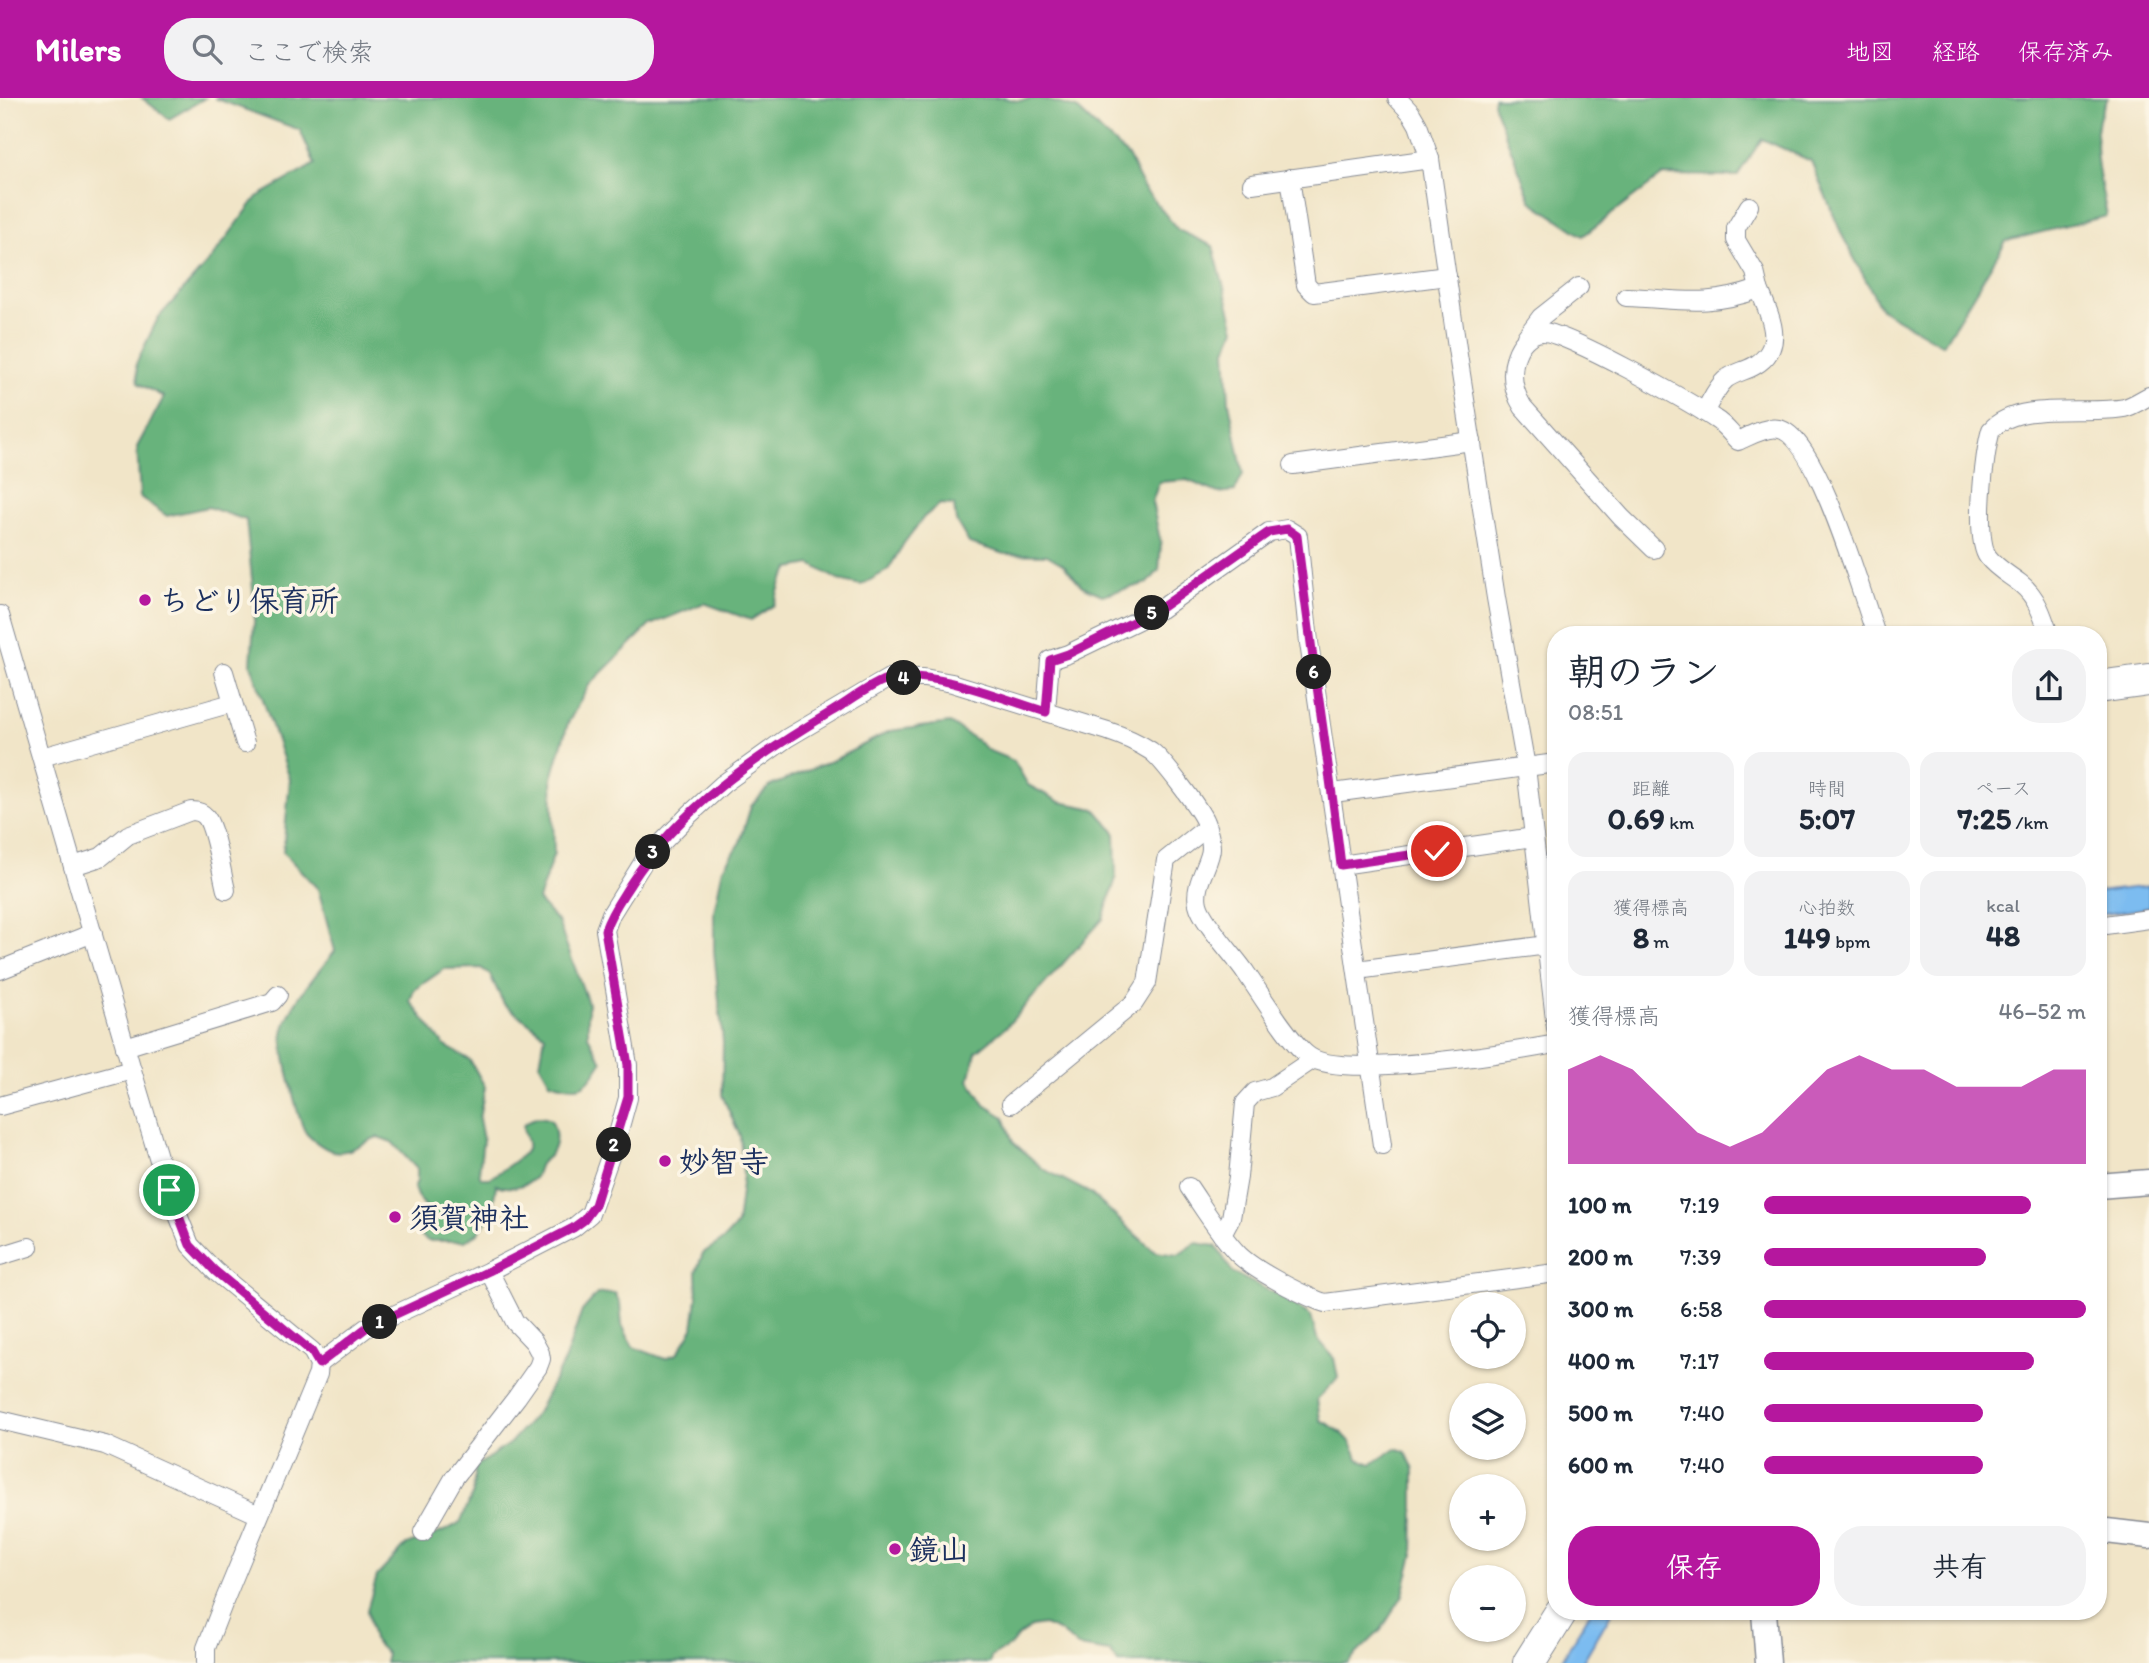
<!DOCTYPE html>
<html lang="ja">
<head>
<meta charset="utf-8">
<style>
	:root { --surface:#fff; --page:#f2f2f3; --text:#1f2937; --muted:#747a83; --accent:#b5179e }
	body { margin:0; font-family:Itim,"Klee One",sans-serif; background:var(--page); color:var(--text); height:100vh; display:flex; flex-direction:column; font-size:26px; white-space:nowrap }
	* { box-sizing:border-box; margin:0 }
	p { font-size:23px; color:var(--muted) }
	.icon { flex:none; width:38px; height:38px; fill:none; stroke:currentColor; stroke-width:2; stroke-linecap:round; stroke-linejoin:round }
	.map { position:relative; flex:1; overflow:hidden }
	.side { position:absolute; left:1547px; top:528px; width:560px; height:994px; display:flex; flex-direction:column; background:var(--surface); border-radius:28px; box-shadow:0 2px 5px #0004 }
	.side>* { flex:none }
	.buttons { position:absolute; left:1449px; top:1194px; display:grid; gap:14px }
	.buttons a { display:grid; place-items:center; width:77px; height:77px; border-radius:50%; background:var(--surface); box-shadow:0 2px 5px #0004; font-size:35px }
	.pin { position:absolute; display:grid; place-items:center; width:60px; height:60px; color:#fff; margin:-30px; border:4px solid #fff; border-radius:50%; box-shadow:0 2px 7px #0007 }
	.km { position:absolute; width:35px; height:35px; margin:-18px; border-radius:50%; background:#222; color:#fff; font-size:19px; line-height:35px; text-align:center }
	.round { display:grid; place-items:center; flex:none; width:74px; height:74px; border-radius:28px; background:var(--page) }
	.head { display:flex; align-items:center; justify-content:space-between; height:119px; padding:0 21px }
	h1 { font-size:38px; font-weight:700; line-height:52px }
	.stats { display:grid; grid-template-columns:repeat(3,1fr); gap:10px; height:119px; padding:7px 21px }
	.stats div { display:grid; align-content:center; border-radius:18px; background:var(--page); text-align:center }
	.stats b { font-size:30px; font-weight:700 }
	.stats small { font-size:19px; font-weight:400 }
	.stats p { font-size:19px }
	.chart { height:196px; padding:14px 21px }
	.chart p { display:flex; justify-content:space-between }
	.chart svg { width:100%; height:126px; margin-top:7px; fill:var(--accent); opacity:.7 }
	.cta { display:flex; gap:14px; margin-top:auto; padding:14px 21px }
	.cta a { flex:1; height:80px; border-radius:28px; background:var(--accent); color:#fff; font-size:28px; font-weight:700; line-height:80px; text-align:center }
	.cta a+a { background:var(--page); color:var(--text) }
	ul { padding:0 21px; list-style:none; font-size:23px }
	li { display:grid; grid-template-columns:112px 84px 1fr; align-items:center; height:52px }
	li i { height:18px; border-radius:9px; background:var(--accent) }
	header { display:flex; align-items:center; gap:42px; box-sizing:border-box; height:98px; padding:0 35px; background:var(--accent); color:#fff }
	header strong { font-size:33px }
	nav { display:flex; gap:38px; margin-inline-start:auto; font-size:24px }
	.search { width:490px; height:63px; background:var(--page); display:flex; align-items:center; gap:18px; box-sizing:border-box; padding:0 24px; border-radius:28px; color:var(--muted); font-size:26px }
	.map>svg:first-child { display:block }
	.forest { fill:#67b37c; stroke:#41716d; stroke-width:2 }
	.water { fill:#7bbcf0; stroke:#4b76a7; stroke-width:2 }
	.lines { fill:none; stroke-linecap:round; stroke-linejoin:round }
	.street-casing { stroke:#868a93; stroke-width:20 }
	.secondary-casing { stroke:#868a93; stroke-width:27 }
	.highway-casing { stroke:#868a93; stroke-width:34 }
	.street { stroke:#fff; stroke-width:18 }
	.secondary { stroke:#fff; stroke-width:24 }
	.highway { stroke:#fff; stroke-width:32 }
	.route-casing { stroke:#fff; stroke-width:14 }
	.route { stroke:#b5179e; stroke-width:9 }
	.poi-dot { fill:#b5179e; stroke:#fcf5e5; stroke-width:2.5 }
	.labels { text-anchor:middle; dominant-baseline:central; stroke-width:7; stroke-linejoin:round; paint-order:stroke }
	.poi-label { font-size:30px; font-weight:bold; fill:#1b2f5e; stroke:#fcf5e5; text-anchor:start }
</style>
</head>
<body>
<header>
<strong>Milers</strong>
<div class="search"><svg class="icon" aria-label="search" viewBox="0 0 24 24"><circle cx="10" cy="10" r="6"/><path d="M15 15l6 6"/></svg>ここで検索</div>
<nav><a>地図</a><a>経路</a><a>保存済み</a></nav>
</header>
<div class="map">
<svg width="2149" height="1565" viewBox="0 0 2149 1565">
	<rect width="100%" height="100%" fill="#fcf5e5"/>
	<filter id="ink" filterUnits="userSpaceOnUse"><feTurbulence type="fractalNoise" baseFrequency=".0143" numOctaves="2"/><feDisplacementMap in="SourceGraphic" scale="14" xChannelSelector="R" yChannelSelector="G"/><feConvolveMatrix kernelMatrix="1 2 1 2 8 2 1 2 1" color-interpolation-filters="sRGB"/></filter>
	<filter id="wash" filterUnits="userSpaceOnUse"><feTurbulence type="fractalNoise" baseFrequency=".00686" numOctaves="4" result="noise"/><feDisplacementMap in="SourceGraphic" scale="28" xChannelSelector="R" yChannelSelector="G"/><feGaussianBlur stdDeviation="1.57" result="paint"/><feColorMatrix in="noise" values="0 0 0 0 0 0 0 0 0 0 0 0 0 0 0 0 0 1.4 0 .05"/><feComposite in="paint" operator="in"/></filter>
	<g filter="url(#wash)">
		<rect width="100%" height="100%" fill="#f1e5c8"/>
		<g class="forest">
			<path d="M142 0H205L169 21Z"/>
			<path d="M214 0H1004L1018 3 1039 0 1076 10 1129 59 1143 89 1178 132 1213 148 1235 231 1226 252 1229 304 1243 376 1235 393 1218 395 1187 382 1159 384 1152 404 1161 446 1159 472 1148 485 1102 497 1082 488 1064 467 1047 457 1005 456 969 445 956 423 954 407 940 406 924 419 904 445 888 472 861 487 838 482 811 466 790 470 781 484 774 507 751 522 704 505 650 527 589 587 568 625 552 680 554 755 538 802 558 824 588 905V938L602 964C584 992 582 993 550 984L540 966 545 937 504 906 490 877 481 870 444 871 414 892 410 903 444 947 470 962 485 989 479 1021 483 1042 479 1074 481 1080H490C497 1076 525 1057 527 1051 529 1043 523 1036 523 1028 532 1019 540 1017 551 1022 557 1034 558 1048 548 1059 545 1062 543 1062 540 1066 537 1071 537 1078 533 1081 523 1090 507 1091 496 1087L492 1116 478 1135 465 1143H428L420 1137 417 1129 427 1110 417 1098 414 1090 417 1083V1071L392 1044 378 1039C362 1044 350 1057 333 1053 326 1052 311 1041 306 1035 298 1023 280 948 283 935 290 903 316 878 335 853L318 791 283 754 290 681 251 566 255 511 246 422 208 409 167 418 140 399 137 349 164 299 138 285 136 266 158 220 210 162 257 99 315 66 300 32Z"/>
			<path d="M1494 0H2108C2086 36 2100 80 2107 118L2006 143 1943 247 1881 211 1842 137 1811 63 1762 41 1737 78 1663 77 1583 138 1531 103 1493 5Z"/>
			<path d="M950 625 976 642 987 652 1014 663 1028 687 1060 704 1095 711 1115 734 1116 780 1103 821 1006 929 976 954 969 982 985 1007 1004 1019 1013 1044 1043 1071 1090 1095 1155 1154 1178 1157 1196 1145 1216 1148 1233 1175 1280 1198 1311 1218 1317 1240 1334 1260 1338 1280 1317 1301 1320 1322C1338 1331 1353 1340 1358 1361L1372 1366 1396 1350 1406 1354 1414 1372V1411L1413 1456 1403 1497 1381 1532 1347 1565H1118L1110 1554 1078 1549 1061 1534 1044 1527 1031 1529 1019 1537 1011 1547 991 1559 990 1565H385L387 1556 373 1542 367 1512 377 1478 406 1447 442 1434 460 1425 473 1395 475 1369 510 1345 537 1315 565 1261 582 1213 597 1196 615 1195 620 1206 622 1227 633 1249 665 1261 677 1256 693 1230 697 1200 696 1174 703 1155 723 1142 737 1127 743 1077 740 1038 722 997 723 944 714 853V813L723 770 740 744 751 708 770 688 836 661 890 633Z"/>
		</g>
		<g class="water">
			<path d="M2149 788V810L2098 817V794Z"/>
			<path d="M1590 1514H1612L1582 1565H1560Z"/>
		</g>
	</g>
	<g filter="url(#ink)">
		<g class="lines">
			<defs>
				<g id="street">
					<path d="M1397 0 1411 15 1418 27 1430 61 1458 257 1496 500 1526 669 1556 930"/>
					<path d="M1290 80 1306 187 1314 195 1447 178"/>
					<path d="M1252 86 1430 61"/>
					<path d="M1749 108 1736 130V142L1755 174 1759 191"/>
					<path d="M1626 199C1680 201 1705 210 1759 191 1770 218 1787 249 1754 268 1745 273 1731 276 1725 282 1716 290 1710 305 1704 314"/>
					<path d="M1526 239 1541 219 1579 189"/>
					<path d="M1293 367 1472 343"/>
					<path d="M1654 451 1621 419 1523 309C1513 293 1510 276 1516 258 1520 246 1529 235 1542 234 1563 232 1692 305 1715 321 1724 326 1731 336 1738 343 1750 338 1766 328 1779 331 1817 338 1863 500 1876 537"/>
					<path d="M0 517 132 972 168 1092 190 1147 215 1173 312 1253 319 1266 318 1276 225 1501 206 1550V1565"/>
					<path d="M2049 537C2043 518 2037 499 2021 486 2011 478 1996 470 1988 459 1974 441 1984 355 1991 332 2018 302 2087 317 2124 310 2133 308 2141 302 2149 298"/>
					<path d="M224 574 245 645"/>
					<path d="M1046 614 1050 562 1068 556 1161 511 1269 434 1287 431 1298 438 1309 545 1382 1047"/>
					<path d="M42 659 232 605"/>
					<path d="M1333 695 1556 665"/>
					<path d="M1341 767 1534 739"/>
					<path d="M73 768 101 759 128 737 191 713C197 713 202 714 206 719 215 730 222 777 226 792"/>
					<path d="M2098 828 2149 821"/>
					<path d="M0 872 93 835"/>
					<path d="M1357 872 1547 847"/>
					<path d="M125 949 272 904 278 897"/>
					<path d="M1011 1006 1134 905 1147 885 1166 762 1206 730"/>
					<path d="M0 1008 132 972"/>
					<path d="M1189 1089C1204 1111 1219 1136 1238 1156 1254 1172 1297 1194 1319 1203L1325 1205 1556 1175"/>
					<path d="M1222 1137 1231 1120 1238 1079 1245 1005 1255 994 1272 989 1312 962"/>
					<path d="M0 1158 29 1149"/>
					<path d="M319 1266 366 1230 489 1173 573 1130 590 1116 618 1036 628 1000V967L605 832 611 816 644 763 690 716 723 686 787 640 889 580H924L952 585 1108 633C1123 638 1137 644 1151 653 1162 661 1200 711 1205 724 1208 731 1211 743 1211 750 1211 765 1193 786 1198 806 1202 824 1235 858 1246 875 1260 895 1292 948 1310 959 1343 982 1512 954 1556 946"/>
					<path d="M0 1322 105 1347 259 1417"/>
					<path d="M423 1434 454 1380 517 1299 538 1269 541 1261 540 1255 534 1244 515 1224 489 1173"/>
				</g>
				<g id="secondary">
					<path d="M2098 1088 2149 1084"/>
					<path d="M2098 1432 2149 1438"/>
					<path d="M1764 1514 1768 1565"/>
				</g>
				<g id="highway">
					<path d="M2098 589 2149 582"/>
					<path d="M1529 1565 1561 1514"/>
				</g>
			</defs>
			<use href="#street" class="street-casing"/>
			<use href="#secondary" class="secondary-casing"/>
			<use href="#highway" class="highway-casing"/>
			<use href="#street" class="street"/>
			<use href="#secondary" class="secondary"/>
			<use href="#highway" class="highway"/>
		</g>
	</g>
	<g class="lines" filter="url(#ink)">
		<defs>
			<path id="route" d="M169 1092 190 1147 215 1173 312 1254 319 1266 366 1230 489 1173 573 1130 584 1122 595 1107 628 999V967L605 832C611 814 621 801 631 785 680 710 755 659 831 614 845 606 877 582 891 580 935 572 1003 601 1046 614L1050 562 1068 556 1161 510 1269 434 1287 431 1297 438C1310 548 1328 657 1341 767L1437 753"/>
		</defs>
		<use href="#route" class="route-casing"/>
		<use href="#route" class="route"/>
	</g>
	<g class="poi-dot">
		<circle cx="145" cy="502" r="7"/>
		<circle cx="665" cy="1063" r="7"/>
		<circle cx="395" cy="1119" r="7"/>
		<circle cx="895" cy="1451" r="7"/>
	</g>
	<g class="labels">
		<g class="poi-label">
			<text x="159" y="502">ちどり保育所</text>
			<text x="679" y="1063">妙智寺</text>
			<text x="409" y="1119">須賀神社</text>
			<text x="909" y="1451">鏡山</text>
		</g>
	</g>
</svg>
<div class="buttons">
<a><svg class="icon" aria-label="locate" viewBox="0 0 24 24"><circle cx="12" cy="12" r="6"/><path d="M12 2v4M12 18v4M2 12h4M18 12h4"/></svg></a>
<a><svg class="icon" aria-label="layers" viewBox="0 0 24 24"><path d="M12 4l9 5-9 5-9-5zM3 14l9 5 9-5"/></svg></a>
<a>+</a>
<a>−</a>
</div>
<div class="pin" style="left:169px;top:1092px;background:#1e9e55"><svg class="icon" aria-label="arrive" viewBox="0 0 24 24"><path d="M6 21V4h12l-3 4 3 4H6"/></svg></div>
<div class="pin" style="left:1437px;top:753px;background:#d93025"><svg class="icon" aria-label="check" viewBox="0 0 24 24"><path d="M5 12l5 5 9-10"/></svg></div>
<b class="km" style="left:380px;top:1224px">1</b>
<b class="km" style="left:614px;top:1047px">2</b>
<b class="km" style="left:653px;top:754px">3</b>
<b class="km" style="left:904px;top:580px">4</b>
<b class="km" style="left:1152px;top:515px">5</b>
<b class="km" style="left:1314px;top:574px">6</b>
<section class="side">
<div class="head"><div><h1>朝のラン</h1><p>08:51</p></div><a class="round"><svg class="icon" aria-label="share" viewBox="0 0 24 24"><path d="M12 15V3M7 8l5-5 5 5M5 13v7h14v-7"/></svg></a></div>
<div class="stats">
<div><p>距離</p><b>0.69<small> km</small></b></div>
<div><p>時間</p><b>5:07</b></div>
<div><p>ペース</p><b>7:25<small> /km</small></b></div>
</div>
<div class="stats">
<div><p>獲得標高</p><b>8<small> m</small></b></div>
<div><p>心拍数</p><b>149<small> bpm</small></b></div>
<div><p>kcal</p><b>48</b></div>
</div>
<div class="chart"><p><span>獲得標高</span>46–52 m</p>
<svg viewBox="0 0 160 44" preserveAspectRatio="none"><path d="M0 44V11L10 6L20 11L30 22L40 33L50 38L60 33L70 22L80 11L90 6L100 11L110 11L120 17L130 17L140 17L150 11L160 11V44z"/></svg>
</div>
<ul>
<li><b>100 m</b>7:19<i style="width:83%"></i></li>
<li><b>200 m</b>7:39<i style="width:69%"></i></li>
<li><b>300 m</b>6:58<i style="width:100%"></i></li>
<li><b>400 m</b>7:17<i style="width:84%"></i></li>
<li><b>500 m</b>7:40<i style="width:68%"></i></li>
<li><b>600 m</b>7:40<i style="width:68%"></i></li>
</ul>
<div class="cta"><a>保存</a><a>共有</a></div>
</section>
</div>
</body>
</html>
